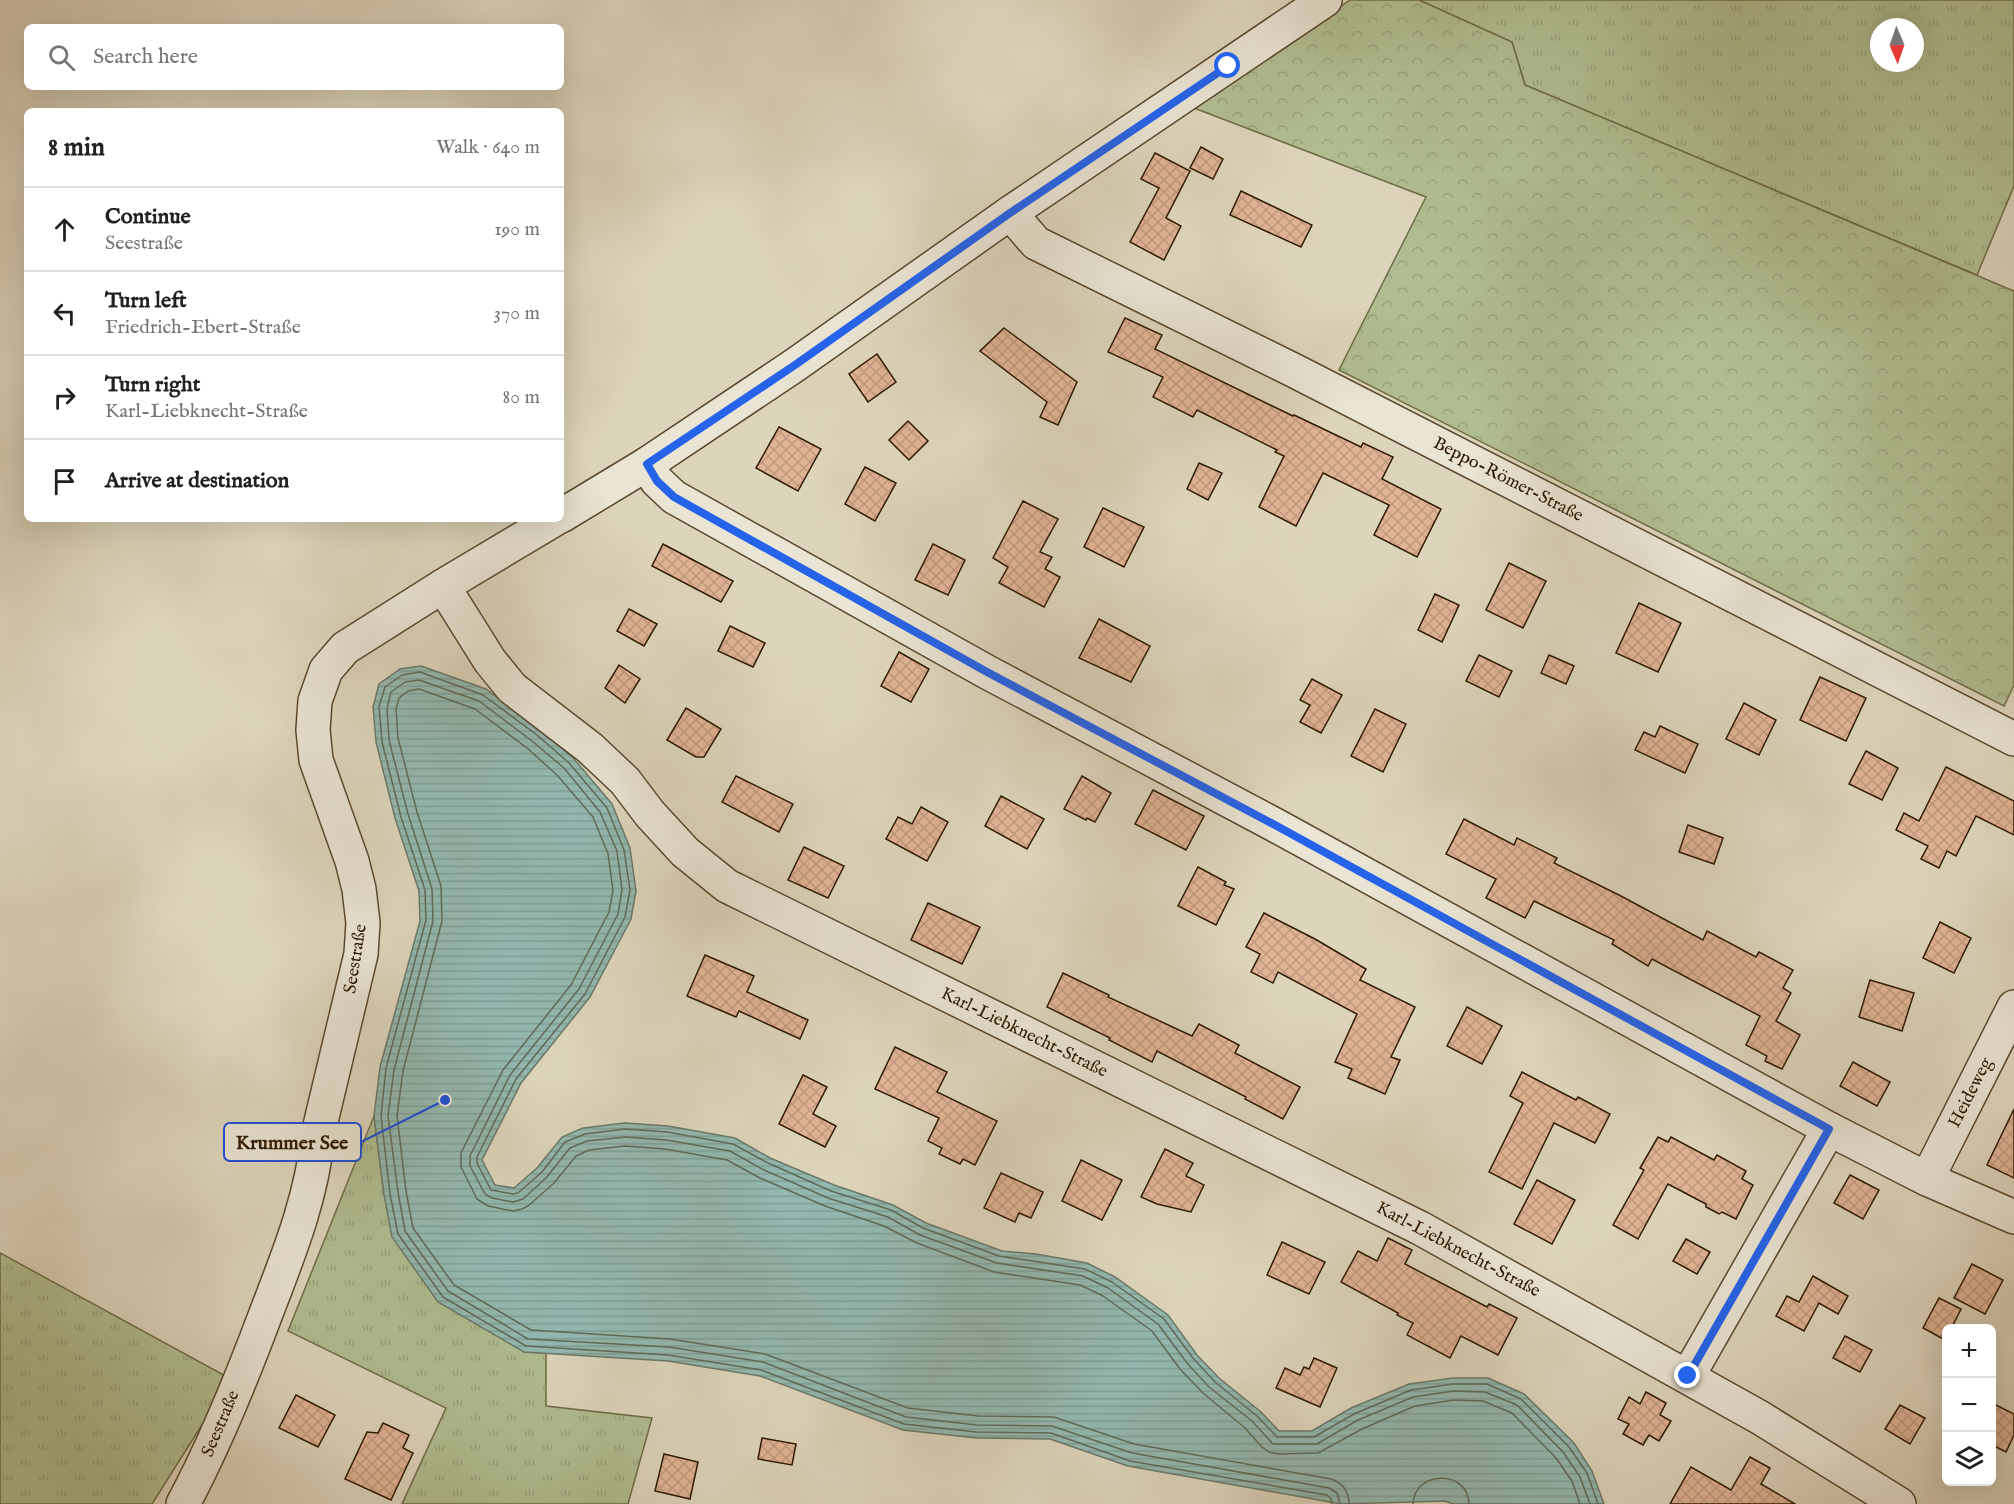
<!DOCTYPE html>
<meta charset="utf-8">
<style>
:root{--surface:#fff;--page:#f2f2f2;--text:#202124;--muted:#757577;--line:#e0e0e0}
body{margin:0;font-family:"IM FELL English",serif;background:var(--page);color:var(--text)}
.controls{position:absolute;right:18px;bottom:18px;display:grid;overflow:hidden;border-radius:9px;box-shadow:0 6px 24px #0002}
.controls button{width:54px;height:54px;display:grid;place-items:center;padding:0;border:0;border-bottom:2px solid var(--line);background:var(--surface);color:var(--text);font:30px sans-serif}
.compass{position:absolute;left:1870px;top:18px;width:54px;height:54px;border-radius:50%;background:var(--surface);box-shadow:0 6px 24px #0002;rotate:178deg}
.stop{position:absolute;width:18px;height:18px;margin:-14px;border:4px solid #2563eb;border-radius:50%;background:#fff}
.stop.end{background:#2563eb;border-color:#fff;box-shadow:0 2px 6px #0008}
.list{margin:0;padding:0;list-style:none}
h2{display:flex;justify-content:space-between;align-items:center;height:78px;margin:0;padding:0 24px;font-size:26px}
h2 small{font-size:20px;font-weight:400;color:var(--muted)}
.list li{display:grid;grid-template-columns:39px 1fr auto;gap:18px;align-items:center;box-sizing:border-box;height:84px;padding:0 24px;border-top:2px solid var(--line)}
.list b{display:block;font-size:22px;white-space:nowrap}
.list p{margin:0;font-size:20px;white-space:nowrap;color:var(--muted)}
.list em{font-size:20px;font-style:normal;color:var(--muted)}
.icon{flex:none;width:33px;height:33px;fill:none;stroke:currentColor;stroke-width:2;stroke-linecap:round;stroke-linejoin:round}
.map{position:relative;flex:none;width:2014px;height:1504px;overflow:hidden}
.search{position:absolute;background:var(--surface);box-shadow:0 6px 24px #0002;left:24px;top:24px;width:540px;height:66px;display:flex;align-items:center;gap:15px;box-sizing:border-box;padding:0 21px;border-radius:9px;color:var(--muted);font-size:22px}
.panel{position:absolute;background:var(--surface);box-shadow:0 6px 24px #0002;left:24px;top:108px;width:540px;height:414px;border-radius:9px}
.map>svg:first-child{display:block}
.grass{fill:url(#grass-tufts);stroke:#6f6c48;stroke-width:1.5;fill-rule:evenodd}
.forest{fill:url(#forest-crowns);stroke:#6f6c48;stroke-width:1.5}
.water{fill:url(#water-rules);stroke:#6b796a;stroke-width:1.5}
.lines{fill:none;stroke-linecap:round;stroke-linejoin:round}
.shore{stroke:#606a58;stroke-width:1.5}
.building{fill:url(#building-cross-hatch);stroke:#2e1a00;stroke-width:1.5}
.minor-casing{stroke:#5a492f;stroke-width:36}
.minor{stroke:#e9e4d3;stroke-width:33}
.route{stroke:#2563eb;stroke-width:8}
.labels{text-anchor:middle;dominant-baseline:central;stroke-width:4.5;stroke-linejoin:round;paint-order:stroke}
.street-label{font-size:18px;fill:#2e1a00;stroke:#e9e4d3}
.leader{fill:none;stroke:#1d4ed8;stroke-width:2}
.callout-dot{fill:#1d4ed8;stroke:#e9e4d3;stroke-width:2}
.callout{fill:#e9e4d3;stroke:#1d4ed8;stroke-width:2}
.callout-label{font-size:20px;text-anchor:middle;font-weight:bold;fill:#2e1a00}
</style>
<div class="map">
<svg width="2014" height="1504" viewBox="0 0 2014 1504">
<defs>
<pattern id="grass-tufts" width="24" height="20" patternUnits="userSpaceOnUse" patternTransform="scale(1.5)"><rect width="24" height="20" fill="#b0bd91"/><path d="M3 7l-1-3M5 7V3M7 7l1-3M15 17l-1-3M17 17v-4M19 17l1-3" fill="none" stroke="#98a27b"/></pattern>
<pattern id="forest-crowns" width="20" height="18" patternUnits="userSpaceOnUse" patternTransform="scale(1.5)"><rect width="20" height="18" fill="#b0bd91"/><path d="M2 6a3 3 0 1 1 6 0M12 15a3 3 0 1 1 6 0" fill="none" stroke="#98a27b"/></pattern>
<pattern id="water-rules" width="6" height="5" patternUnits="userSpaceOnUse" patternTransform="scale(1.5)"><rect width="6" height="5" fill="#93b9b1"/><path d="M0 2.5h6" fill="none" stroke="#7f9e96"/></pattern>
<pattern id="building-cross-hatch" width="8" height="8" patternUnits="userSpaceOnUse" patternTransform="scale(1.5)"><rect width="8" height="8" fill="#e0b395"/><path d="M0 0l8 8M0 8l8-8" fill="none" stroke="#c0997f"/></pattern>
</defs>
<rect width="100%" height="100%" fill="#ddd5bb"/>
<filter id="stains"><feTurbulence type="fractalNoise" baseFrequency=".00333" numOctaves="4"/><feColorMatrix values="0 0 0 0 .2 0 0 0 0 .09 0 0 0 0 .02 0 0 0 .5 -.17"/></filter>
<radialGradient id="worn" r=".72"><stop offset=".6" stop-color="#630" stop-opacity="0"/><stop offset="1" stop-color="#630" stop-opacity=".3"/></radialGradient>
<!-- grass -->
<g class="grass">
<path d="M1419 0H2014V186L1977 275 1525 85 1512 42ZM1879 27H1915V63H1879Z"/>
<polygon points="374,1116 384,1195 524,1352 546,1353 546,1406 652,1418 628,1504 402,1504 446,1408 288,1331"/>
<polygon points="0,1253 231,1379 152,1504 0,1504"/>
</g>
<!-- forest -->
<polygon class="forest" points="1350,0 1419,0 1512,42 1525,85 2014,291 2014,685 2004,706 1339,370 1426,197 1194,108"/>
<!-- water -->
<polygon class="water" points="421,666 486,689 541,730 574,759 612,804 630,848 636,891 631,919 590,997 521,1083 482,1160 495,1185 514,1188 537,1168 562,1137 583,1128 625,1123 668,1126 735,1138 770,1158 834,1185 893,1205 926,1223 1002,1251 1036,1254 1087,1263 1115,1277 1168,1315 1197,1355 1219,1378 1261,1412 1279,1431 1312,1431 1351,1408 1409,1384 1453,1378 1488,1378 1524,1394 1574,1443 1592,1471 1604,1504 1453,1504 1445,1501 1341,1504 1128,1466 1050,1439 976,1438 903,1430 760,1376 668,1361 524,1352 438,1302 392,1237 384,1195 374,1116 380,1067 420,921 419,891 395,818 376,742 373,707 379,684 400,669"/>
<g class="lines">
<!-- shore -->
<g class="shore">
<polyline points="1332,1504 1331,1499 1327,1495 1130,1461 1051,1433 976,1432 904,1424 761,1370 668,1355 526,1346 443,1297 398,1234 390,1194 381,1116 386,1068 426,920 425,890 401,817 382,742 379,707 385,687 402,675 420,672 483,695 537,735 569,763 607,808 624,850 630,890 625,917 585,994 516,1079 477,1157 477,1163 491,1190 513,1194 518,1193 542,1172 565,1142 585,1134 625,1129 667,1132 733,1144 768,1163 831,1191 891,1210 923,1228 999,1256 1085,1269 1112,1282 1164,1319 1193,1358 1215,1382 1257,1416 1277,1437 1314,1437 1354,1414 1411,1390 1453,1384 1487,1384 1521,1399 1569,1447 1587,1473 1598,1504"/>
<polyline points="1340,1504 1337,1493 1329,1488 1132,1453 1052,1426 977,1425 906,1417 763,1362 669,1347 528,1339 448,1291 405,1231 398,1192 388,1116 394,1070 433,921 432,889 408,814 389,740 387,709 391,692 405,682 419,680 479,701 532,741 564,768 600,812 617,851 622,890 618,914 579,989 510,1075 470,1156 470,1166 485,1194 492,1198 513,1202 523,1199 546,1178 570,1148 587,1141 626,1137 666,1140 730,1151 764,1170 828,1198 888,1217 920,1235 997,1263 1083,1276 1108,1288 1158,1324 1187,1363 1209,1387 1252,1421 1273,1444 1317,1444 1358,1420 1413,1397 1454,1391 1485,1392 1517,1405 1563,1452 1580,1477 1590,1504"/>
<path d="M1349 1504C1349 1491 1342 1483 1331 1479L1134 1444 1054 1417 978 1416 908 1408 765 1354 670 1339 531 1330 454 1285 413 1228 406 1191 397 1116 403 1071 442 921 441 886 417 812 398 738 396 709 399 698 408 691 419 689 475 709 527 748 557 775 593 817 608 854 613 890 609 912 571 985 503 1070 461 1153V1167L477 1199 488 1206 513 1211 522 1209 528 1206 554 1183 576 1156 589 1150 625 1146 665 1149 727 1160 760 1178 825 1206 884 1226 917 1243 994 1272 1080 1285 1103 1296 1152 1331 1180 1369 1203 1393 1245 1428 1262 1447 1269 1452 1278 1454 1318 1453 1362 1429 1415 1406 1454 1400 1483 1401 1512 1413 1556 1458 1572 1481 1580 1504"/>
<path d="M1413 1504C1414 1470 1468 1469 1469 1504"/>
</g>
</g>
<!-- building -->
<g class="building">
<polygon points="1201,147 1223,159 1213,179 1190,168"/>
<polygon points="1155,153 1190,171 1166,218 1181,226 1164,260 1130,242 1159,188 1141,179"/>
<polygon points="1241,191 1312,225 1301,247 1230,215"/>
<polygon points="1125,318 1162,335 1155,349 1293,416 1294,415 1361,447 1363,443 1393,457 1382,479 1441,509 1417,557 1374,535 1389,505 1323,473 1296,526 1259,507 1284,456 1275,452 1277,450 1197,410 1193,417 1153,397 1163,377 1108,352"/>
<polygon points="1004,328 1077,382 1058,425 1040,417 1047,402 980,351"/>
<polygon points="877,354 896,382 868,402 849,374"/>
<polygon points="908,421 928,441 909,460 889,440"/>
<polygon points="779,427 821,449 798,491 756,468"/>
<polygon points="1199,463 1222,473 1208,500 1187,489"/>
<polygon points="865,467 896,483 875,521 845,504"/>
<polygon points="1023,501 1058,519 1040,552 1052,557 1045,569 1060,577 1044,607 999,583 1008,567 993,558"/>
<polygon points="1103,508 1144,527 1124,567 1084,547"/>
<polygon points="663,544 733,581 721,602 652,566"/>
<polygon points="933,544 965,560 948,595 915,580"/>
<polygon points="1509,563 1546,581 1523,628 1486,610"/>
<polygon points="1435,594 1459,605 1442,642 1418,630"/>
<polygon points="1639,603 1681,623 1658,672 1616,653"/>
<polygon points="629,609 657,624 644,646 617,631"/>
<polygon points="1099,619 1150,646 1131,682 1079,658"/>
<polygon points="730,626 765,643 753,667 718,651"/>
<polygon points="899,652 929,669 911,702 881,686"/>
<polygon points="1479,655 1512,671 1499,697 1466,681"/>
<polygon points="1549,655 1574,666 1566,684 1541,673"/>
<polygon points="619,665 640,679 625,703 605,688"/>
<polygon points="1820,677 1866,698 1846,741 1800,720"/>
<polygon points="1312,679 1342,695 1321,733 1300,722 1310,705 1300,700"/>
<polygon points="1744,703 1776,720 1759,755 1726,739"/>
<polygon points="686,708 721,729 704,757 696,757 667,740"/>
<polygon points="1375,709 1406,724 1383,772 1351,756"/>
<polygon points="1660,726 1698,744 1685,773 1635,750 1644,732 1655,737"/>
<polygon points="1866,751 1898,768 1882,800 1849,784"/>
<polygon points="1946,767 2014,801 2014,835 1976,816 1956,856 1947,851 1939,868 1921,859 1928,846 1896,830 1904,813 1919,821"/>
<polygon points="736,776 793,804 779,832 722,802"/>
<polygon points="1082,776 1111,793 1095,822 1087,818 1086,820 1064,809"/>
<polygon points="1153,790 1204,816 1186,850 1135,824"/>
<polygon points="1001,796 1044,819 1027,849 985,826"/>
<polygon points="921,807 948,822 927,861 886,839 898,817 912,824"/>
<polygon points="1464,819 1514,845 1517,838 1557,858 1554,863 1619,895 1703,940 1707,931 1756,957 1759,952 1793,970 1783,988 1791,993 1776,1021 1800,1035 1782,1069 1765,1061 1767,1056 1746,1045 1760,1016 1652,959 1648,966 1612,944 1614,940 1534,901 1525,918 1486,898 1496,879 1446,854"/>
<polygon points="1688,825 1723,838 1714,864 1679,852"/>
<polygon points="804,847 844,866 828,898 788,880"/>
<polygon points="1198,867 1226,882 1224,885 1234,889 1216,925 1178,906"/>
<polygon points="928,903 980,927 962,964 911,940"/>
<polygon points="1264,913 1315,939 1366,969 1360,980 1415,1007 1391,1057 1400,1060 1385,1094 1348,1078 1352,1069 1335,1062 1357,1014 1278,972 1273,983 1251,972 1260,954 1246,947"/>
<polygon points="1940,922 1971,938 1954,973 1923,958"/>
<polygon points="705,955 754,976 747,992 808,1020 800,1039 739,1011 736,1017 687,996"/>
<polygon points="1063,973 1109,995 1108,997 1192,1036 1199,1024 1239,1045 1235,1053 1300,1087 1283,1119 1245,1099 1246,1097 1157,1051 1152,1062 1109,1040 1110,1038 1047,1007"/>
<polygon points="1870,980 1914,993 1902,1031 1859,1017"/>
<polygon points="1467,1007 1502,1026 1482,1064 1447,1046"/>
<polygon points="895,1047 947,1072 937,1092 997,1121 975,1165 963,1159 960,1164 939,1154 942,1148 928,1141 939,1118 875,1089"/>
<polygon points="1853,1062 1890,1082 1877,1106 1840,1086"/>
<polygon points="1522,1072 1576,1100 1578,1097 1610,1114 1595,1143 1554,1123 1522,1189 1489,1172 1523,1103 1510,1096"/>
<polygon points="803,1075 827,1087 813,1114 836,1126 825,1147 779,1124"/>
<polygon points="2014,1109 2014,1178 1987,1165"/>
<polygon points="1658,1137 1668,1142 1671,1137 1714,1160 1717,1155 1746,1171 1742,1179 1753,1185 1736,1219 1722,1212 1719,1214 1706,1207 1706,1204 1668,1184 1638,1239 1613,1225 1644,1170 1640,1168"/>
<polygon points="1165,1149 1193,1163 1186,1176 1204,1185 1191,1212 1157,1204 1141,1197"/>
<polygon points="1081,1160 1122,1180 1102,1220 1062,1201"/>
<polygon points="1001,1173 1043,1192 1031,1218 1019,1213 1015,1222 984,1208"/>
<polygon points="1850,1175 1879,1190 1863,1219 1834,1203"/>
<polygon points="1537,1180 1575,1200 1552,1244 1514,1224"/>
<polygon points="1388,1238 1412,1250 1405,1264 1487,1307 1489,1304 1517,1318 1498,1355 1461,1336 1450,1358 1407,1335 1413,1323 1397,1315 1398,1313 1341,1282 1358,1251 1377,1261"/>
<polygon points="1686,1239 1710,1252 1697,1274 1673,1261"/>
<polygon points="1282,1242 1325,1262 1309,1294 1267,1275"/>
<polygon points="1972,1264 2003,1280 1985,1314 1954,1298"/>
<polygon points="1813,1276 1848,1296 1838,1314 1819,1303 1804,1331 1776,1316 1787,1296 1799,1302"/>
<polygon points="1939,1298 1961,1309 1951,1329 1947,1329 1945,1340 1923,1328"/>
<polygon points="1845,1336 1872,1350 1860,1372 1833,1358"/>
<polygon points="1314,1358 1337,1368 1320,1407 1276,1388 1285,1368 1300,1375 1304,1367 1309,1369"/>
<polygon points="1646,1392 1666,1403 1660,1415 1671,1421 1659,1441 1649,1435 1643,1445 1623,1434 1629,1424 1618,1419 1629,1397 1640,1404"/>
<polygon points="296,1395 335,1415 318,1447 279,1428"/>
<polygon points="1992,1403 2014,1414 2014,1435 2006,1452 1992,1445"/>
<polygon points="1900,1405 1925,1418 1910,1444 1885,1429"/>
<polygon points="383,1423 409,1435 403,1448 413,1453 391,1500 345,1479 367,1432 378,1433"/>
<polygon points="762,1438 796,1444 792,1465 758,1459"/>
<polygon points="664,1454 698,1462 690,1499 655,1491"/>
<polygon points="1750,1457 1770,1468 1761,1484 1795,1504 1670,1504 1691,1467 1731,1490"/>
</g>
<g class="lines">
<defs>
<g id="minor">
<polyline points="1010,213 1036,243 1295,371 2014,739"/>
<polyline points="647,464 657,481 674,497 987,672 1275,825 1829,1129 1927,1179 2014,1217"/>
<polyline points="561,516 647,464 795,365 1010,213 1325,0"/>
<polyline points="443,586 490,661 512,688 590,748 625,781 650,814 685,852 727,886 1420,1228 1759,1417 1899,1504"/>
<polyline points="1927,1179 2014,1007"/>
<polyline points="1688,1376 1829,1129"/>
<path d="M183 1504C215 1444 241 1380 265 1316 288 1256 312 1198 318 1134L361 954 363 923 359 889 352 861 316 760 313 730 315 701 326 670 345 648 443 586 555 519"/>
</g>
</defs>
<!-- minor casing -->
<use href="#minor" class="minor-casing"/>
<!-- minor -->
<use href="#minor" class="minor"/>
</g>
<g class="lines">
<!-- route -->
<polyline class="route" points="1228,66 1010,213 795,365 647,464 657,481 674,497 987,672 1275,825 1829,1129 1688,1376"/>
</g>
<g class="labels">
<!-- street labels -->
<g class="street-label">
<text transform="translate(1508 480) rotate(27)">Beppo-Römer-Straße</text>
<text transform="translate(356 959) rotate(-81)">Seestraße</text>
<text transform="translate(1024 1033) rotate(26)">Karl-Liebknecht-Straße</text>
<text transform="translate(1971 1093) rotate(-63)">Heideweg</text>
<text transform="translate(1458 1250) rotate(28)">Karl-Liebknecht-Straße</text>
<text transform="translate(221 1424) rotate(-67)">Seestraße</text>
</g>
</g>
<!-- callouts -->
<path class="leader" d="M445 1100L361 1142"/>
<circle class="callout-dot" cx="445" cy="1100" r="6"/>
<rect class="callout" x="224" y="1123" width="137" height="38" rx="6"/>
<g class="callout-label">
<text x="292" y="1149">Krummer See</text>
</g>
<rect width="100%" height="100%" filter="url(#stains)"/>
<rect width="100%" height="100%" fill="url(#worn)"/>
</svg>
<div class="controls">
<button>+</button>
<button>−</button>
<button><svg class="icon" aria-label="layers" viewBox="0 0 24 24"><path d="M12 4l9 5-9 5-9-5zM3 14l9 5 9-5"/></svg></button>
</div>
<svg class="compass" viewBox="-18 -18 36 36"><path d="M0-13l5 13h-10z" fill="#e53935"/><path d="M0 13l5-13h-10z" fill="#757577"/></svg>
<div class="stop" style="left:1228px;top:66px"></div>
<div class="stop end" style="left:1688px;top:1376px"></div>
<div class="search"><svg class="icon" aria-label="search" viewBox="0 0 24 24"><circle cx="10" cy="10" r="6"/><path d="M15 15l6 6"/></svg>Search here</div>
<section class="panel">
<h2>8 min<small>Walk · 640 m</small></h2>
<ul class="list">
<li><svg class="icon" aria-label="ahead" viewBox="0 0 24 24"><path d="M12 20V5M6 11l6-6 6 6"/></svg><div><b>Continue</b><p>Seestraße</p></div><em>190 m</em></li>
<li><svg class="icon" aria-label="left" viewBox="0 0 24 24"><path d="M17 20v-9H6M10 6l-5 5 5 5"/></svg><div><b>Turn left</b><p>Friedrich-Ebert-Straße</p></div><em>370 m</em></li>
<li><svg class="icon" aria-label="right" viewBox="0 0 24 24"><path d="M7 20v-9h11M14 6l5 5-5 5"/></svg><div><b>Turn right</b><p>Karl-Liebknecht-Straße</p></div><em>80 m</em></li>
<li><svg class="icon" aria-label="arrive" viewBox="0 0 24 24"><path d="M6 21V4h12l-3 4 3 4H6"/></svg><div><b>Arrive at destination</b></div></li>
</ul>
</section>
</div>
